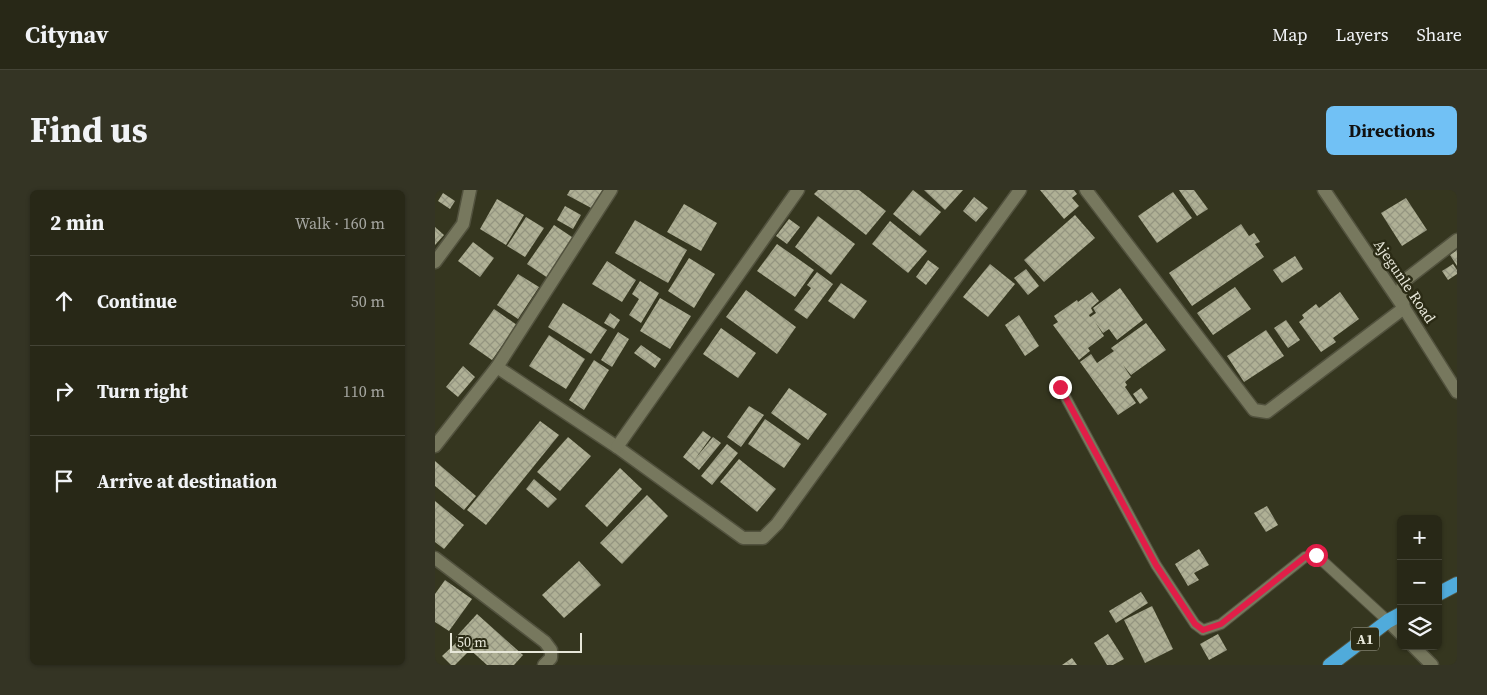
<!DOCTYPE html>
<meta charset="utf-8">
<style>
:root{--surface:#282817;--page:#343424;--text:#f1f3f6;--muted:#a5a6a1;--line:#444436;--accent:#71c1f5}
body{margin:0;font-family:"Source Serif 4",serif;background:var(--page);color:var(--text)}
.controls{position:absolute;right:15px;bottom:15px;display:grid;overflow:hidden;border-radius:8px;box-shadow:0 1px 4px #0004}
.controls button{width:45px;height:45px;display:grid;place-items:center;padding:0;border:0;border-bottom:1px solid var(--line);background:var(--surface);color:var(--text);font:25px sans-serif}
.scale{position:absolute;left:15px;bottom:12px;width:132px;box-sizing:border-box;padding-left:5px;border:2px solid #e7e7d9;border-top:0;font-size:14px;line-height:18px;white-space:nowrap;color:#e7e7d9;-webkit-text-stroke:4px #2b2b15;paint-order:stroke}
.stop{position:absolute;width:15px;height:15px;margin:-11px;border:4px solid #e11d48;border-radius:50%;background:#fff}
.stop.end{background:#e11d48;border-color:#fff;box-shadow:0 1px 5px #0008}
.list{margin:0;padding:0;list-style:none}
h2{display:flex;justify-content:space-between;align-items:center;height:65px;margin:0;padding:0 20px;font-size:21px}
h2 small{font-size:16px;font-weight:400;color:var(--muted)}
.list li{display:grid;grid-template-columns:32px 1fr auto;gap:15px;align-items:center;box-sizing:border-box;height:90px;padding:0 20px;border-top:1px solid var(--line)}
.list b{display:block;font-size:19px;white-space:nowrap}
.list em{font-size:16px;font-style:normal;color:var(--muted)}
.icon{flex:none;width:28px;height:28px;fill:none;stroke:currentColor;stroke-width:2;stroke-linecap:round;stroke-linejoin:round}
.map{position:relative;flex:none;width:1022px;height:475px;overflow:hidden;border-radius:8px}
header{display:flex;align-items:center;gap:30px;box-sizing:border-box;height:70px;padding:0 25px;background:var(--surface);border-bottom:1px solid var(--line)}
header strong{font-size:24px}
nav{display:flex;gap:28px;margin-inline-start:auto;font-size:18px}
.intro{display:flex;align-items:center;justify-content:space-between;box-sizing:border-box;height:120px;padding:0 30px}
h1{margin:0;font-size:35px}
.button{padding:12px 22px;border-radius:8px;background:var(--accent);color:#111;font-size:18px;font-weight:700}
main{display:flex;gap:30px;padding:0 30px}
aside{flex:1;background:var(--surface);border-radius:8px;box-shadow:0 1px 4px #0004}
.map>svg:first-child{display:block}
.building{fill:url(#building-cross-hatch)}
.lines{fill:none;stroke-linecap:round;stroke-linejoin:round}
.service-casing{stroke:#52523e;stroke-width:12}
.minor-casing{stroke:#52523e;stroke-width:15}
.trunk-casing{stroke:#52523e;stroke-width:16}
.service{stroke:#77785e;stroke-width:10}
.minor{stroke:#77785e;stroke-width:12}
.trunk{stroke:#50abdb;stroke-width:14}
.route{stroke:#e11d48;stroke-width:6}
.labels{text-anchor:middle;dominant-baseline:central;stroke-width:5;stroke-linejoin:round;paint-order:stroke}
.shield{fill:#2b2b15;stroke:#afaf9e;stroke-width:1}
.shield-label{font-size:14px;font-weight:bold;fill:#e7e7d9}
.street-label{font-size:15px;fill:#e7e7d9;stroke:#2b2b15}
</style>
<header>
<strong>Citynav</strong>
<nav><a>Map</a><a>Layers</a><a>Share</a></nav>
</header>
<div class="intro"><h1>Find us</h1><a class="button">Directions</a></div>
<main>
<aside>
<h2>2 min<small>Walk · 160 m</small></h2>
<ul class="list">
<li><svg class="icon" aria-label="ahead" viewBox="0 0 24 24"><path d="M12 20V5M6 11l6-6 6 6"/></svg><div><b>Continue</b></div><em>50 m</em></li>
<li><svg class="icon" aria-label="right" viewBox="0 0 24 24"><path d="M7 20v-9h11M14 6l5 5-5 5"/></svg><div><b>Turn right</b></div><em>110 m</em></li>
<li><svg class="icon" aria-label="arrive" viewBox="0 0 24 24"><path d="M6 21V4h12l-3 4 3 4H6"/></svg><div><b>Arrive at destination</b></div></li>
</ul>
</aside>
<div class="map">
<svg width="1022" height="475" viewBox="0 0 1022 475">
<defs>
<pattern id="building-cross-hatch" width="8" height="8" patternUnits="userSpaceOnUse" patternTransform="scale(1.25)"><rect width="8" height="8" fill="#afb095"/><path d="M0 0l8 8M0 8l8-8" fill="none" stroke="#949580"/></pattern>
</defs>
<rect width="100%" height="100%" fill="#35361f"/>
<!-- building -->
<g class="building">
<polygon points="135,0 171,0 160,20 132,5"/>
<polygon points="383,0 424,0 451,21 431,45 379,4"/>
<polygon points="478,0 506,22 485,46 458,24"/>
<polygon points="489,0 528,0 510,20"/>
<polygon points="605,0 639,0 642,4 637,8 644,16 629,29"/>
<polygon points="744,0 759,0 773,19 762,26"/>
<polygon points="738,2 757,28 722,53 703,26"/>
<polygon points="8,3 20,11 15,19 3,11"/>
<polygon points="539,7 553,18 541,32 528,21"/>
<polygon points="971,8 992,40 967,56 946,23"/>
<polygon points="62,9 89,25 71,55 45,39"/>
<polygon points="249,14 282,33 266,61 232,42"/>
<polygon points="130,16 146,25 138,39 122,30"/>
<polygon points="640,25 660,48 609,92 589,70"/>
<polygon points="383,26 420,54 396,85 360,57"/>
<polygon points="91,27 109,38 90,67 72,56"/>
<polygon points="354,29 365,37 352,54 341,46"/>
<polygon points="200,30 252,60 233,93 180,63"/>
<polygon points="455,31 492,61 473,83 437,54"/>
<polygon points="806,34 814,46 819,43 825,52 820,54 829,67 757,116 734,83"/>
<polygon points="119,35 140,49 113,88 92,74"/>
<polygon points="0,37 9,45 0,55"/>
<polygon points="38,52 59,68 45,87 23,71"/>
<polygon points="342,54 379,80 360,107 322,81"/>
<polygon points="1022,60 1022,76 1015,65"/>
<polygon points="860,66 868,79 847,93 838,80"/>
<polygon points="254,68 280,84 259,118 233,101"/>
<polygon points="493,70 504,78 491,95 481,87"/>
<polygon points="172,71 201,90 187,112 157,94"/>
<polygon points="555,74 580,94 553,127 528,107"/>
<polygon points="1018,74 1022,80 1022,84 1013,90 1007,81"/>
<polygon points="591,79 604,96 593,105 579,88"/>
<polygon points="382,82 398,94 372,129 359,120 376,98 372,95"/>
<polygon points="83,84 104,97 83,129 62,115"/>
<polygon points="205,91 224,103 206,133 194,125 204,109 197,104"/>
<polygon points="406,93 432,111 419,129 393,111"/>
<polygon points="800,97 816,119 778,145 762,123"/>
<polygon points="685,98 708,130 682,150 674,139 668,143 660,132 669,146 653,158 655,161 644,170 618,135 623,132 619,126 642,110 643,112 657,102 664,111 656,118 658,122 654,125 655,127 661,123 658,118"/>
<polygon points="311,100 361,137 342,164 291,127"/>
<polygon points="905,102 924,129 898,148 901,152 886,162 864,132 869,128 867,125 881,114 884,118"/>
<polygon points="225,108 256,126 235,159 205,141"/>
<polygon points="128,113 172,140 156,164 113,137"/>
<polygon points="59,119 82,135 57,170 34,154"/>
<polygon points="175,123 185,130 179,139 169,133"/>
<polygon points="584,125 604,156 590,166 570,135"/>
<polygon points="851,130 865,150 853,158 839,138"/>
<polygon points="711,133 731,160 696,185 688,175 696,187 690,192 692,195 690,197 701,213 683,225 645,172 656,164 662,173 679,161 676,158"/>
<polygon points="286,138 321,163 303,188 268,164"/>
<polygon points="831,140 849,166 809,192 792,166"/>
<polygon points="183,142 194,149 177,177 166,170"/>
<polygon points="114,145 150,169 131,199 94,176"/>
<polygon points="206,155 226,169 220,178 199,163"/>
<polygon points="159,170 174,180 149,220 134,210"/>
<polygon points="28,176 40,187 23,207 11,197"/>
<polygon points="354,198 392,224 373,250 336,223"/>
<polygon points="706,198 713,208 705,214 698,204"/>
<polygon points="314,216 329,225 306,257 292,247"/>
<polygon points="330,229 366,254 349,278 313,254"/>
<polygon points="105,231 124,245 51,335 32,320"/>
<polygon points="268,241 276,247 260,269 278,247 286,253 264,280 248,267"/>
<polygon points="133,247 156,266 125,301 102,282"/>
<polygon points="292,254 303,263 277,295 266,286"/>
<polygon points="304,269 341,299 322,322 285,292"/>
<polygon points="0,271 41,306 29,320 0,296"/>
<polygon points="185,278 207,299 172,337 150,316"/>
<polygon points="99,289 122,309 113,318 91,299"/>
<polygon points="212,305 233,326 187,374 165,353"/>
<polygon points="0,311 29,335 9,359 0,352"/>
<polygon points="832,316 843,335 831,342 819,323"/>
<polygon points="764,359 774,375 759,383 764,390 753,396 740,374"/>
<polygon points="144,371 166,395 129,428 107,405"/>
<polygon points="10,390 37,409 14,441 0,432 0,404"/>
<polygon points="706,402 713,413 681,433 674,421"/>
<polygon points="717,416 738,459 710,473 689,430"/>
<polygon points="42,424 88,465 79,475 52,475 21,447"/>
<polygon points="673,444 689,469 678,475 672,475 659,453"/>
<polygon points="783,444 792,460 774,470 765,454"/>
<polygon points="21,453 32,463 20,475 16,475 7,466"/>
<polygon points="637,468 642,475 627,475"/>
</g>
<g class="lines">
<defs>
<polyline id="service" points="625,197 721,375 760,434 768,440 786,434 870,367 881,365 953,431"/>
<g id="minor">
<polyline points="651,0 819,220 832,222 969,118 966,101 969,91 1022,50"/>
<polyline points="889,0 969,118 1022,202"/>
<polyline points="0,72 28,34 35,0"/>
<polyline points="62,177 182,257 308,348 328,348 342,334 585,0"/>
<polyline points="0,256 62,177 176,0"/>
<polyline points="182,257 363,0"/>
<polyline points="0,368 110,452 116,460 116,468 109,475"/>
<polyline points="953,431 966,444"/>
<polyline points="978,456 997,475"/>
</g>
<g id="trunk">
<polyline points="1003,404 1022,394"/>
<polyline points="895,475 953,431 966,424"/>
</g>
</defs>
<!-- service casing -->
<use href="#service" class="service-casing"/>
<!-- minor casing -->
<use href="#minor" class="minor-casing"/>
<!-- trunk casing -->
<use href="#trunk" class="trunk-casing"/>
<!-- service -->
<use href="#service" class="service"/>
<!-- minor -->
<use href="#minor" class="minor"/>
<!-- trunk -->
<use href="#trunk" class="trunk"/>
</g>
<g class="lines">
<!-- route -->
<polyline class="route" points="625,197 721,375 760,434 768,440 786,434 870,367 881,365"/>
</g>
<g class="labels">
<!-- shield labels -->
<rect class="shield" x="916" y="437.5" width="28" height="23" rx="4"/>
<g class="shield-label">
<text x="930" y="449">A1</text>
</g>
<!-- street labels -->
<g class="street-label">
<text transform="translate(970 91) rotate(56)">Ajegunle Road</text>
</g>
</g>
</svg>
<div class="controls">
<button>+</button>
<button>−</button>
<button><svg class="icon" aria-label="layers" viewBox="0 0 24 24"><path d="M12 4l9 5-9 5-9-5zM3 14l9 5 9-5"/></svg></button>
</div>
<div class="scale">50 m</div>
<div class="stop" style="left:881px;top:365px"></div>
<div class="stop end" style="left:625px;top:197px"></div>
</div>
</main>
